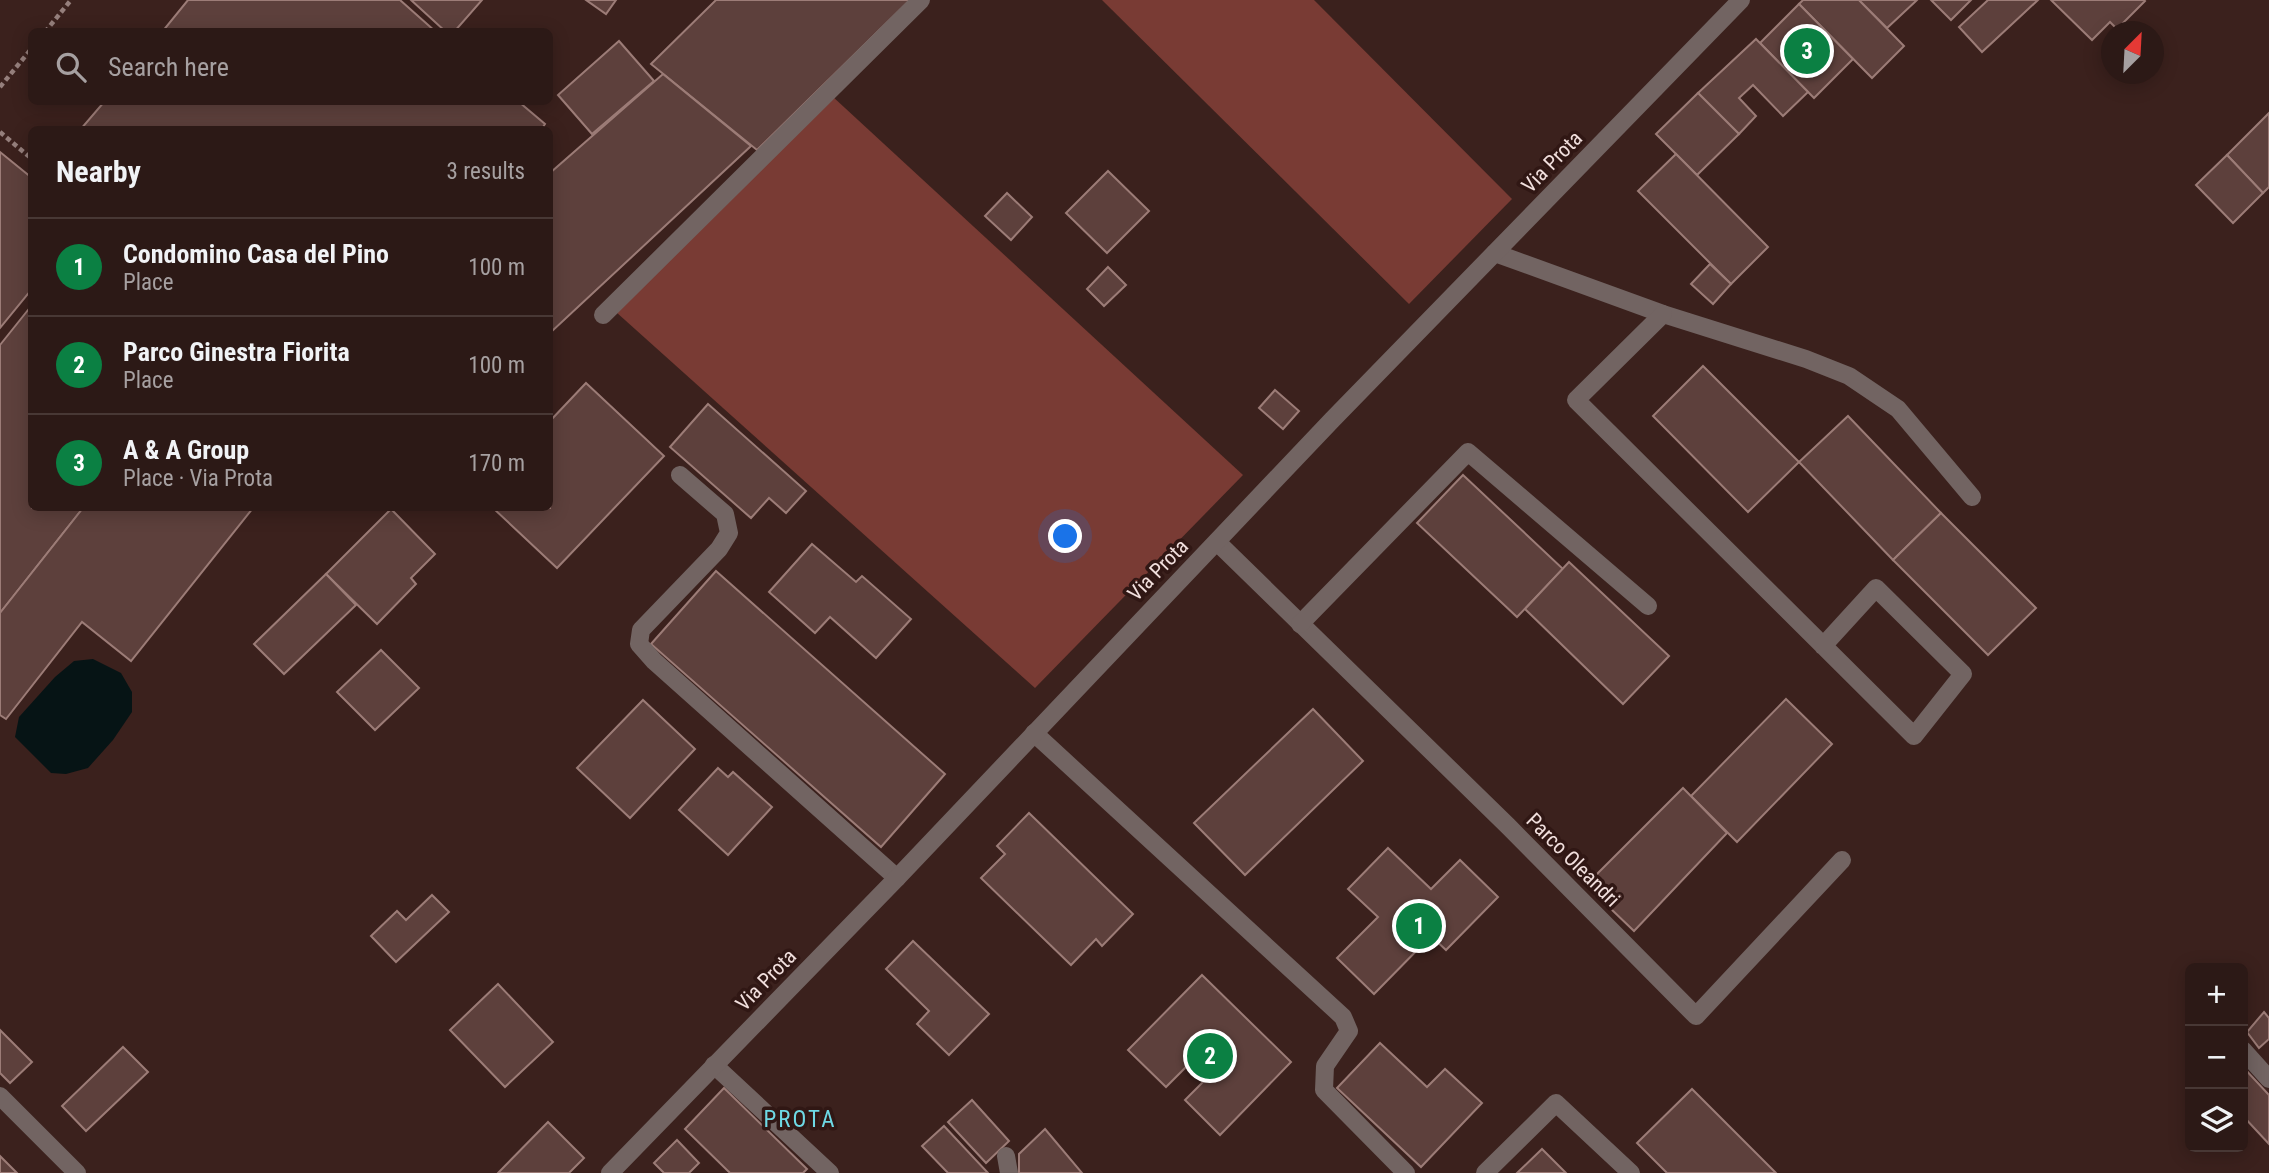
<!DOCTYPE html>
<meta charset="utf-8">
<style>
:root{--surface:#2c1916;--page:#34221f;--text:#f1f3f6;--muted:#a6a0a1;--line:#483835;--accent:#0b8043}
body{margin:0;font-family:"Roboto Condensed",sans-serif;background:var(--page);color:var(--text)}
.controls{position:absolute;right:21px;bottom:21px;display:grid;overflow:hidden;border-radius:10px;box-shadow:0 4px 18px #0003}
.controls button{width:63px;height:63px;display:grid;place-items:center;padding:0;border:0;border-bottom:2px solid var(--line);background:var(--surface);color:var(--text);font:35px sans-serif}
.compass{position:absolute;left:2101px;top:21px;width:63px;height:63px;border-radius:50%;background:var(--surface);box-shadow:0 4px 18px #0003;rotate:24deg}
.you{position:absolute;left:1066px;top:537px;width:24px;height:24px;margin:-18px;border:5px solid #fff;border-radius:50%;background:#1a73e8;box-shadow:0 0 0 10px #1a73e833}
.badge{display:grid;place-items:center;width:46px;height:46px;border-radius:50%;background:var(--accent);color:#fff;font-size:23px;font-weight:700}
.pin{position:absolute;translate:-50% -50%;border:4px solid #fff;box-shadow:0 2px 7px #0006}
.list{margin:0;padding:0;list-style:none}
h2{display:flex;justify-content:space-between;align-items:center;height:91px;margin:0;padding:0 28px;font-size:30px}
h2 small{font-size:23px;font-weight:400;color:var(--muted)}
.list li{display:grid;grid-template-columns:46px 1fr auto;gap:21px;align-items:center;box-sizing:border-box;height:98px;padding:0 28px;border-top:2px solid var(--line)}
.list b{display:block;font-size:26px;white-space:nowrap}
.list p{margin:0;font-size:23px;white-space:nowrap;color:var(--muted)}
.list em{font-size:23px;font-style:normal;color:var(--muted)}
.icon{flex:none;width:38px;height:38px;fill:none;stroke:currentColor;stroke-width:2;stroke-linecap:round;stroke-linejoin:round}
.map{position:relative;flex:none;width:2269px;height:1173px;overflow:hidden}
.search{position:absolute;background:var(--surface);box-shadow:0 4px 18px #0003;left:28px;top:28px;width:525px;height:77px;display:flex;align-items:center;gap:18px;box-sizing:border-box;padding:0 24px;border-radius:10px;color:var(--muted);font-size:26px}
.panel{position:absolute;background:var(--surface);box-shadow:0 4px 18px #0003;left:28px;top:126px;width:525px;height:385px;border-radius:10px}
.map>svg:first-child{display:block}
.green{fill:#793b34}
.water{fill:#061415}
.building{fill:#5d403c;stroke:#9c7c77;stroke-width:2}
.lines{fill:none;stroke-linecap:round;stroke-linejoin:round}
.path{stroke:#957f7c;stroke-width:4.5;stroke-dasharray:5 3.5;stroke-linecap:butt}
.minor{stroke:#726462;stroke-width:18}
.labels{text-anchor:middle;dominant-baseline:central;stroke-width:7;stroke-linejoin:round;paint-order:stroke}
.street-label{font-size:21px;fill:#f1dfdd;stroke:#301714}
.neighbourhood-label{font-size:23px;letter-spacing:2px;fill:#6ed9e5;stroke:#301714}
</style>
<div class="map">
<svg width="2269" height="1173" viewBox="0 0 2269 1173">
<rect width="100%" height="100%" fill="#3b211d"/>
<!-- green -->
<g class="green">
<polygon points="1102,0 1314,0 1512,199 1409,304"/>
<polygon points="832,96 1243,475 1035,688 616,312"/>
</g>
<!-- water -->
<polygon class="water" points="93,659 121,673 132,692 132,712 113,740 88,768 66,774 51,773 15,737 19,717 55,677 74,661"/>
<!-- building -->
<g class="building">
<polygon points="188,0 400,0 436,32 162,32"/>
<polygon points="411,0 482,0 454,32 446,32"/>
<polygon points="586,0 616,0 606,14"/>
<polygon points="716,0 910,0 757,150 651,64"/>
<polygon points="1803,0 1859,0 1904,46 1872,78 1799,4"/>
<polygon points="1859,0 1917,0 1887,28"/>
<polygon points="1931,0 1971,0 1951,20"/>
<polygon points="1988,0 2038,0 1982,52 1959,27"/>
<polygon points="2051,0 2144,0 2145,1 2117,29 2110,22 2092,40"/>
<polygon points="1799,4 1853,59 1814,98 1760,43"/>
<polygon points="1756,39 1808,92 1783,116 1753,85 1739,98 1756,116 1739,134 1698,93"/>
<polygon points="619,41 654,81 592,134 558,95"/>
<polygon points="663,74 751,146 550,333 550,173"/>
<polygon points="1698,93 1739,134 1697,175 1656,134"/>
<polygon points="104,102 519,102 545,124 541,130 80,130"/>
<polygon points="2269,113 2269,187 2263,193 2227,155"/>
<polygon points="0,152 32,178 32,289 0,328"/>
<polygon points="1676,154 1768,247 1731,284 1638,191"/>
<polygon points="2227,155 2263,193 2233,223 2196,185"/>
<polygon points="1108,171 1149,211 1107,253 1066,213"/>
<polygon points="1007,193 1032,217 1011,240 985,216"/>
<polygon points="1710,264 1731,284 1713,304 1691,284"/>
<polygon points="1108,267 1126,285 1104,306 1087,289"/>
<polygon points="32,305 32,508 83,508 0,613 0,345"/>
<polygon points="1703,366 1799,462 1748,512 1653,416"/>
<polygon points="586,383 664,456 557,568 493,508 550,508 550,421"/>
<polygon points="1275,390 1299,411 1283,429 1259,408"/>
<polygon points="708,404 806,491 786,513 769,498 751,518 670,447"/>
<polygon points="1848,416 1941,513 1893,560 1799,462"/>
<polygon points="1463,475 1563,569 1517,617 1417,523"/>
<polygon points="83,508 253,508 131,661 82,622 6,719 0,715 0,613"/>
<polygon points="391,509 435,554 411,578 416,584 377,624 326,574"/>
<polygon points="1941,513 2036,608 1988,655 1893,560"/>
<polygon points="812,544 856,582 862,576 911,619 876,658 830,617 815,633 769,592"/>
<polygon points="1569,562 1669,656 1623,704 1525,609"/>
<polygon points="716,571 945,774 881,847 651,644"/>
<polygon points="326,574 356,605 284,674 254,644"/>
<polygon points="381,650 419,688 375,730 337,692"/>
<polygon points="1786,699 1832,744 1737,842 1691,796"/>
<polygon points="643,700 695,749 630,818 577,768"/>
<polygon points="1313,709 1363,761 1245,875 1194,823"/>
<polygon points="718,768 728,777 733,772 772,807 728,855 679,810"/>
<polygon points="1683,788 1727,833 1634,931 1586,885"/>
<polygon points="1029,813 1133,914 1102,946 1096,939 1071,965 981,878 1005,854 997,846"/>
<polygon points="1388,848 1431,889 1460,860 1498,897 1446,950 1431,936 1374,994 1337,958 1378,917 1348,889"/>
<polygon points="432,895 449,912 396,962 371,936 397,911 406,920"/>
<polygon points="913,941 989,1014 949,1055 917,1024 929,1011 886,969"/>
<polygon points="1202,975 1291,1062 1220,1135 1185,1100 1203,1082 1187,1066 1166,1087 1128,1050"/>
<polygon points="498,984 553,1042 505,1087 450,1030"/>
<polygon points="2264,1012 2269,1018 2269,1039 2259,1048 2247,1032"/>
<polygon points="0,1030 32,1062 10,1083 0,1073"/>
<polygon points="1380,1043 1427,1087 1445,1069 1482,1103 1421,1167 1337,1088"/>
<polygon points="123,1047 148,1072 86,1131 62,1106"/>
<polygon points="2243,1067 2269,1095 2269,1144 2243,1116"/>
<polygon points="724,1088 807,1169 803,1173 730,1173 685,1129"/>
<polygon points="1692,1089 1776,1173 1667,1173 1637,1143"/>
<polygon points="972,1100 1009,1141 986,1163 948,1122"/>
<polygon points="548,1122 584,1158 569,1173 498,1173"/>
<polygon points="944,1126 988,1173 948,1173 922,1146"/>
<polygon points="1045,1129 1082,1173 1019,1173 1019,1154"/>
<polygon points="677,1140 699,1163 689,1173 664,1173 654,1163"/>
<polygon points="1542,1149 1566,1173 1517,1173"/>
<polygon points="0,1156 17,1173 0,1173"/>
</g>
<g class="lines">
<!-- path -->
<g class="path">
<polyline points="45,32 71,0"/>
<polyline points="0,87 32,48"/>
<polyline points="0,132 32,159"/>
</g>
<!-- minor -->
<g class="minor">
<polyline points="1495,253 1663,314 1806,359 1849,376 1898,409 1972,497"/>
<polyline points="1663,314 1576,400 1914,736 1963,674 1876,588 1823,646"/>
<polyline points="603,315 921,0"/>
<polyline points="680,475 725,514 729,533 719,549 641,630 639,644 654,661 897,878"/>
<polyline points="1217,542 1508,826 1696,1016 1842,860"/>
<polyline points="1300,624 1468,452 1648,606"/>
<polyline points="1034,733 1343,1017 1349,1031 1325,1066 1324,1090 1406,1173"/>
<polyline points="2243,1050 2269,1079"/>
<polyline points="714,1065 830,1173"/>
<polyline points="0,1096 77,1173"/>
<polyline points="1006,1156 1009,1173"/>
<polyline points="610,1173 897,878 1332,420 1741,0"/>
<polyline points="1485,1173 1556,1103 1631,1173"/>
</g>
</g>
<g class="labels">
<!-- street labels -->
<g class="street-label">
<text transform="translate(1552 162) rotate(-46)">Via Prota</text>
<text transform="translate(1158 570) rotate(-46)">Via Prota</text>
<text transform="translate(1573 860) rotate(45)">Parco Oleandri</text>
<text transform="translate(766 980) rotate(-46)">Via Prota</text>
</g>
<!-- neighbourhood labels -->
<g class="neighbourhood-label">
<text x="800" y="1119">PROTA</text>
</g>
</g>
</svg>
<div class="controls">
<button>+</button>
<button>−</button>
<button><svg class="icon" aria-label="layers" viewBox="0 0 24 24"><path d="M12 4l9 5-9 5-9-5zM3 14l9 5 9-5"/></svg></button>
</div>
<svg class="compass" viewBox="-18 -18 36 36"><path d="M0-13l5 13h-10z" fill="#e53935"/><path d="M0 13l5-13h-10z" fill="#a6a0a1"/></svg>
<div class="you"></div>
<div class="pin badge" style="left:1419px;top:926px">1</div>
<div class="pin badge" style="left:1210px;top:1056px">2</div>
<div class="pin badge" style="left:1807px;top:51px">3</div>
<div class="search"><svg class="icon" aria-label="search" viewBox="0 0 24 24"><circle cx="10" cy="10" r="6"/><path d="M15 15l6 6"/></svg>Search here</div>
<section class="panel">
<h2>Nearby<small>3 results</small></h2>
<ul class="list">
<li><span class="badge">1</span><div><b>Condomino Casa del Pino</b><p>Place</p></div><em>100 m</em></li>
<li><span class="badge">2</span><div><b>Parco Ginestra Fiorita</b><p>Place</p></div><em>100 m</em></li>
<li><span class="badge">3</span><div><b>A &amp; A Group</b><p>Place · Via Prota</p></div><em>170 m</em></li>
</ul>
</section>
</div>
